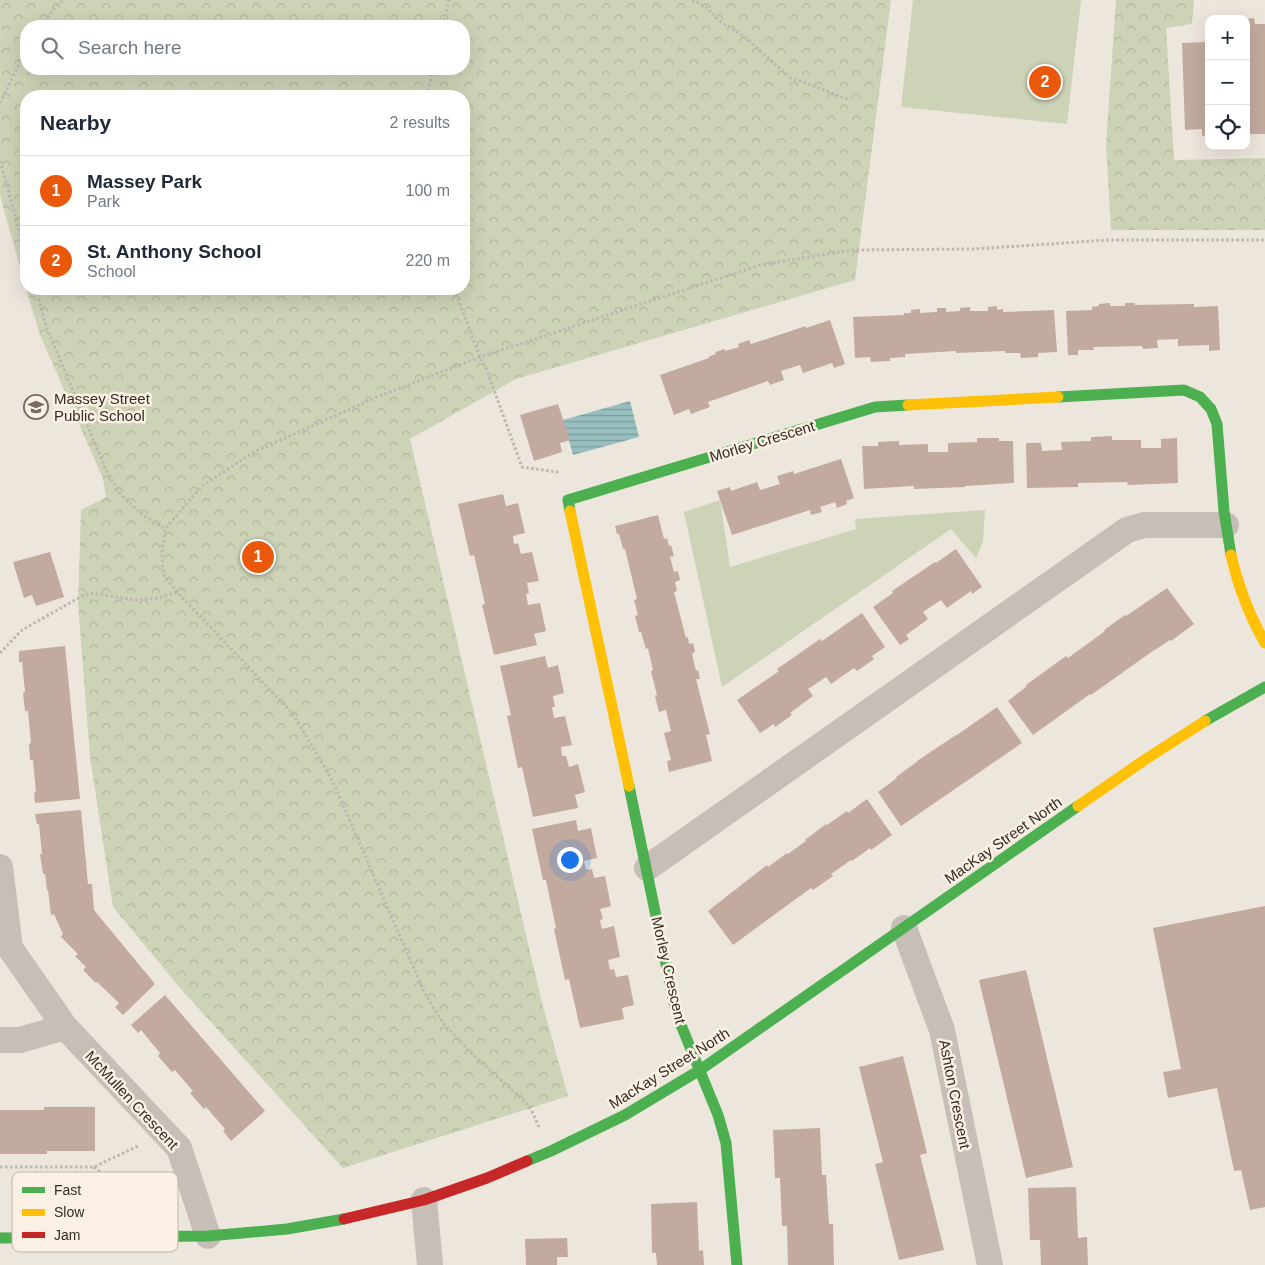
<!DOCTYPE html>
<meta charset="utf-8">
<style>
:root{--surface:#fff;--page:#f2f2f3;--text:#1f2937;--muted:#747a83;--line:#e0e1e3;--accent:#ea580c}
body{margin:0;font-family:Arial,sans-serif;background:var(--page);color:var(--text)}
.controls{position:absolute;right:15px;top:15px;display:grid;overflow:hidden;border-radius:10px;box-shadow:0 5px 20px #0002}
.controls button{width:45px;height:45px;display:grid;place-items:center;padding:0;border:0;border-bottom:1px solid var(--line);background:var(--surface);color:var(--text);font:25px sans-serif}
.you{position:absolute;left:569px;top:859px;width:18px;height:18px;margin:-12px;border:4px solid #fff;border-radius:50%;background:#1a73e8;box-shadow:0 0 0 8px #1a73e833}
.badge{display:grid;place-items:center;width:32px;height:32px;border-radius:50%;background:var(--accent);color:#fff;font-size:16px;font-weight:700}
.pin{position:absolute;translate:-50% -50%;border:2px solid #fff;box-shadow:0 1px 5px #0006}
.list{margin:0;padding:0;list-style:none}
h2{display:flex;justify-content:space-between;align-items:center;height:65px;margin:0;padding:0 20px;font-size:21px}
h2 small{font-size:16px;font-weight:400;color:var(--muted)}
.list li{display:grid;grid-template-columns:32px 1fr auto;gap:15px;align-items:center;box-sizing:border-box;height:70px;padding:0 20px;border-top:1px solid var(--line)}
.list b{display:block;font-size:19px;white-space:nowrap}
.list p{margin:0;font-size:16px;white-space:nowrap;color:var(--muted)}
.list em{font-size:16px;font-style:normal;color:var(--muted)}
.icon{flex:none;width:28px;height:28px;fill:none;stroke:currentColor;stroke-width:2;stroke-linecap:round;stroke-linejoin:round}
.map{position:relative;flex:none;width:1265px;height:1265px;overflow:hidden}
.search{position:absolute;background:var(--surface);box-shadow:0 5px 20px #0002;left:20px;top:20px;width:450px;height:55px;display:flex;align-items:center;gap:12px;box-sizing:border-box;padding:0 18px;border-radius:20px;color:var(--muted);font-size:19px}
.panel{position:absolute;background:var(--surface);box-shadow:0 5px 20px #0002;left:20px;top:90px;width:450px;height:205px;border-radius:20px}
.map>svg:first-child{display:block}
.grass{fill:#cdd3b6}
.park{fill:url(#park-crowns);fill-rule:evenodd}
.water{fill:url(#water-rules)}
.building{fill:#c2aa9e}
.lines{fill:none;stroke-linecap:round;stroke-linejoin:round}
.path{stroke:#beb7b0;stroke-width:3;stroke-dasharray:2.5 2.5;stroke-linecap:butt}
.street{stroke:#c6beb7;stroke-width:26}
.fast{stroke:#4caf50;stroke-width:11}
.slow{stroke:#ffc107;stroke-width:11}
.jam{stroke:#c62828;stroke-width:11}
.labels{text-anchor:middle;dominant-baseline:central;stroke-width:5;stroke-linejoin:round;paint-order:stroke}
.poi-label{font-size:15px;fill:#362b25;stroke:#faf1e4;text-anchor:start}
.street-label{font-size:15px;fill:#362b25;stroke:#faf1e4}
.key{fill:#faf1e4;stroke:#bfb6ab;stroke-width:1}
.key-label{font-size:14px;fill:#362b25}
</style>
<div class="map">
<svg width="1265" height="1265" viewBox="0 0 1265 1265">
<defs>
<pattern id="park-crowns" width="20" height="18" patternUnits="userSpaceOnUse" patternTransform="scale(1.25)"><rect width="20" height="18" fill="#cdd3b6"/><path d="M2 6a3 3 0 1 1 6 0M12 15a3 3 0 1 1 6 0" fill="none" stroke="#b1b59c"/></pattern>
<pattern id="water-rules" width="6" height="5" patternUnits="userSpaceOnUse" patternTransform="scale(1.25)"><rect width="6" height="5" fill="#98bebf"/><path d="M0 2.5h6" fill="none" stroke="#7d9b9b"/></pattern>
</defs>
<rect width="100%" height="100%" fill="#ede6dd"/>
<!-- grass -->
<g class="grass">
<polygon points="913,0 1081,0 1067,124 901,107"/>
<polygon points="720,500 730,567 856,529 855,519 985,510 983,542 976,558 951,529 722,687 684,512"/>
</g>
<!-- park -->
<g class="park">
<path d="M0 0H891L855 280 516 379 410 439 541 999 568 1096 343 1168 181 989 113 907 90 757 78 604 81 510 106 497 103 479 40 335 26 289H464V96H26V288L0 196ZM464 26V69H26V26Z"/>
<polygon points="1116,0 1194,0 1192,24 1166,28 1174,160 1265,158 1265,230 1111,230 1106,145"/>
</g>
<!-- water -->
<polygon class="water" points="630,401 639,437 573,455 563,420"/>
<!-- building -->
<g class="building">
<polygon points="1254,18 1255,24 1265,24 1265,134 1246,134 1246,19"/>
<polygon points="1209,42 1209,135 1202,136 1202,129 1185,130 1182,43"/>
<polygon points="1110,303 1110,306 1125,306 1125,303 1135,303 1135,305 1194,304 1194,307 1218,306 1220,350 1209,351 1209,345 1178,346 1178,339 1157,340 1158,348 1143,349 1142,346 1093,347 1094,350 1078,350 1078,355 1068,355 1066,311 1092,310 1092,307 1099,306 1099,304"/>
<polygon points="997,306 997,310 1003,309 1003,312 1054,310 1057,352 1038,353 1038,357 1021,358 1020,353 1005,353 1005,351 956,353 956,351 905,354 905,357 890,358 890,361 871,362 870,357 855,358 853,317 904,315 904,313 911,313 911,310 920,309 920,313 937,312 937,308 946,308 946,312 960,311 960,308 970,307 970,311 988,311 988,307"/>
<polygon points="830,320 845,364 834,368 832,363 803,373 800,365 781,371 784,380 770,385 768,381 708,402 710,407 691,414 689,409 674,415 660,375 709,358 708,357 716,354 715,352 725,349 725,351 739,347 738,344 749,340 751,344 806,326 806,328"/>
<polygon points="558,404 570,440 560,443 562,452 534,461 520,415"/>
<polygon points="1112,436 1112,440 1141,440 1141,448 1161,448 1161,439 1177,438 1178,483 1128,485 1127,482 1078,483 1078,487 1027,488 1026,443 1041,443 1042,451 1062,450 1061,442 1091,441 1091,437"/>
<polygon points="977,438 999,438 999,441 1013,441 1014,483 965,486 965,487 914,489 914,486 864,489 862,446 878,446 878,442 899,441 899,445 928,444 928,452 948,452 948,443 977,442"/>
<polygon points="841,459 854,498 846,501 847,504 837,508 835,502 820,507 822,512 811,515 810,510 732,535 717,491 730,487 731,491 757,482 760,490 780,484 777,476 793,471 794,474"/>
<polygon points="503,494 506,506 518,503 525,533 513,536 514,544 518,543 521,554 532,552 539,581 527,583 529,593 526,594 528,605 540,603 546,631 534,634 537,645 494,655 482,605 485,604 474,555 470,556 458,504"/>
<polygon points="658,515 664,539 667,538 669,546 671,545 674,556 670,557 674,572 678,571 680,580 675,582 677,591 674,592 686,638 688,637 689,644 693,643 695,652 692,654 696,671 698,670 700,679 696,679 710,734 706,735 712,761 669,772 667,761 671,760 664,733 671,731 666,710 659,712 655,696 657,695 651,671 653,670 648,648 646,649 641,632 639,632 635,616 638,615 634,600 637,599 625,549 623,549 619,534 617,534 615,526"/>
<polygon points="956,549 982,587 972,594 971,591 947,608 941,600 923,612 928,619 906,635 909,639 900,645 873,607 893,593 892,591 935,562 936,563"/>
<polygon points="50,552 64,597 36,606 32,595 24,598 13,562"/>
<polygon points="1167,588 1194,624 1171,641 1170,640 1150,653 1091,695 1090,694 1033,735 1008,701 1027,686 1026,685 1066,656 1068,658 1105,631 1104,630 1125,615 1126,616"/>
<polygon points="862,613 885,647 872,656 874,659 857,671 854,668 831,684 826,677 808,689 813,696 790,713 792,715 775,727 774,724 760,733 737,700 779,671 777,669 820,639 822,641"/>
<polygon points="65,646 80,799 35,803 34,792 36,793 33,760 30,760 29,744 31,743 28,711 25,711 23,693 25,692 22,662 19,662 19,651"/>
<polygon points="545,656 548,668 558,665 564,693 553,696 555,707 552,707 554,718 565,716 572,745 561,747 562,756 566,756 569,767 578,764 585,792 575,795 578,808 533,817 522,767 518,768 507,716 511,715 500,666"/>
<polygon points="997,707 1022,743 901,826 878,792 897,778 896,777 918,761 917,761 956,735 957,735"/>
<polygon points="867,799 892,835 871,850 870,848 852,861 851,860 831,874 833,876 813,890 811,888 733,945 708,911 767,865 768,867 787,853 788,854 806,841 805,840 826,824 827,825 847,811 848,813"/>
<polygon points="81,810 88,884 92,884 94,910 155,984 123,1015 115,1007 119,1003 97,982 96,983 83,970 86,967 75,956 78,954 61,937 63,934 54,914 51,915 48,890 47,890 45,874 43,874 40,854 42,854 39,824 37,824 35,814"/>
<polygon points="576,820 578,831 591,828 597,858 584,861 586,870 592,869 594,878 605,876 611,906 600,909 603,919 600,920 602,929 614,926 620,957 608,960 610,970 614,969 616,977 628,975 634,1005 622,1008 624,1019 580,1028 569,979 565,980 554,929 556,928 546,880 543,880 532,829"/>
<polygon points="1265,906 1265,1207 1250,1210 1241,1170 1234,1171 1217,1088 1168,1098 1163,1072 1181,1069 1153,928"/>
<polygon points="1026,970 1073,1167 1026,1178 979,980"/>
<polygon points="165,995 265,1111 231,1141 223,1131 225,1129 206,1107 204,1109 190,1093 193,1091 175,1070 172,1072 158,1056 160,1053 141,1030 138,1033 131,1025"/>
<polygon points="903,1056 927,1153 920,1155 944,1250 899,1260 875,1164 883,1162 859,1067"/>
<polygon points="44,1107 95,1107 95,1151 47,1151 47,1154 0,1154 0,1110 44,1110"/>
<polygon points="820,1128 822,1175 826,1175 829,1224 833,1224 834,1265 788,1265 787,1226 782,1226 780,1178 775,1178 773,1130"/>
<polygon points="1076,1187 1078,1238 1087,1237 1088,1265 1041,1265 1040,1240 1030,1240 1028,1188"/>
<polygon points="697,1202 699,1251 703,1250 704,1265 657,1265 656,1253 652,1253 651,1204"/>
<polygon points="567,1238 568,1257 557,1257 557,1265 526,1265 525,1239"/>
</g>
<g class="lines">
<!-- path -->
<g class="path">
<polyline points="692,0 706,7 721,22 745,37 792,79 806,83 850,100"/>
<polyline points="42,26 56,6 63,0"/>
<polyline points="443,26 449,0"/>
<polyline points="427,96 433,69"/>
<polyline points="0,103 26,50"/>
<polyline points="0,161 26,255"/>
<polyline points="36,289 46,326 106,470 121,495 144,516 165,529"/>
<polyline points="454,289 480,357 486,368 522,467 557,472 558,475"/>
<polyline points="0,653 22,630 84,595 92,593 134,600 159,598 177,592"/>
<polyline points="539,1127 531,1109 521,1098 474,1056 443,1023 425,994 334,784 317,754 292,713 177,592 163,574 162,552 165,529 202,486 254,452 377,397 480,357 760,265 852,250 974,249 1108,240 1265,240"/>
<polyline points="0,1167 94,1167 140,1145"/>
<polyline points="94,1167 120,1188"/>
</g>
<!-- street -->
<g class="street">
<polyline points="0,867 10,948 65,1027 179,1148 208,1236"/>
<polyline points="647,868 1127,530 1144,525 1226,525"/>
<polyline points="904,928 942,1030 990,1265"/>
<polyline points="0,1040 20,1040 65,1027"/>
<polyline points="424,1200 430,1265"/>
</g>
<!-- fast -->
<g class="fast">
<polyline points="1058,397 1184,390 1200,397 1211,409 1217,424 1224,511 1231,555"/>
<polyline points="570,511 568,500 875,407 908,405"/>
<polyline points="1205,721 1265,687"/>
<polyline points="629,786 674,1003 681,1025 718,1115 726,1143 737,1265"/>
<polyline points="527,1161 551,1151 625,1115 700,1070 1078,806"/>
<polyline points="0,1238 208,1236 287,1229 344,1219"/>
</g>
<!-- slow -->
<g class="slow">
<polyline points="908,405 1058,397"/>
<polyline points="570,511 629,786"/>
<path d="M1231 555C1238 586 1249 615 1265 643"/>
<polyline points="1078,806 1146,759 1205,721"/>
</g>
<!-- jam -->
<polyline class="jam" points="344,1219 424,1200 487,1178 527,1161"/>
</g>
<!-- icons -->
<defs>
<symbol id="school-ring" viewBox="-11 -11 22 22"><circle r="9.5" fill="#faf1e4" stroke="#766c65" stroke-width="1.5"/><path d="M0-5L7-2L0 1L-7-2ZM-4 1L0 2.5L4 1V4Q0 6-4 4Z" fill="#766c65"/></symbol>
</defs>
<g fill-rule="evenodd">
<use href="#school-ring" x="22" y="393" width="28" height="28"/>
</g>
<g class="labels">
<!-- poi labels -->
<g class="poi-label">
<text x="54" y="398">Massey Street<tspan x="54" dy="17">Public School</tspan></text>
</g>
<!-- street labels -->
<g class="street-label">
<text transform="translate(762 441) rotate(-17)">Morley Crescent</text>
<text transform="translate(1003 840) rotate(-35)">MacKay Street North</text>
<text transform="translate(669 970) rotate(77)">Morley Crescent</text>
<text transform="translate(669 1068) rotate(-32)">MacKay Street North</text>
<text transform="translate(955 1094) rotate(79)">Ashton Crescent</text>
<text transform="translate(132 1100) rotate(47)">McMullen Crescent</text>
</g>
</g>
<!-- legend -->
<rect x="12" y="1172" width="166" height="80" rx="8" class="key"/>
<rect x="22" y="1187" width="23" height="6" fill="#4caf50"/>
<rect x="22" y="1209" width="23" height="7" fill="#ffc107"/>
<rect x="22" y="1232" width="23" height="6" fill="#c62828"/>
<g class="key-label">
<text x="54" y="1195">Fast</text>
<text x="54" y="1217">Slow</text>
<text x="54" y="1240">Jam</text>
</g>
</svg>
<div class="controls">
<button>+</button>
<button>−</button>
<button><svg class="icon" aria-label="locate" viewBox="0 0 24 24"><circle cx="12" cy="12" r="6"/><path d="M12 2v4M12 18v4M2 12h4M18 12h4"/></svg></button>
</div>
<div class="you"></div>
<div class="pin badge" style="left:258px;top:557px">1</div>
<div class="pin badge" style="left:1045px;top:82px">2</div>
<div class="search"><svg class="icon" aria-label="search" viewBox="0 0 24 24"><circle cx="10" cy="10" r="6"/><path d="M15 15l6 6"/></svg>Search here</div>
<section class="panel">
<h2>Nearby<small>2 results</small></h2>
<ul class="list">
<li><span class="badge">1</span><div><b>Massey Park</b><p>Park</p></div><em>100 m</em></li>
<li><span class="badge">2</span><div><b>St. Anthony School</b><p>School</p></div><em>220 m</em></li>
</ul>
</section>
</div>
